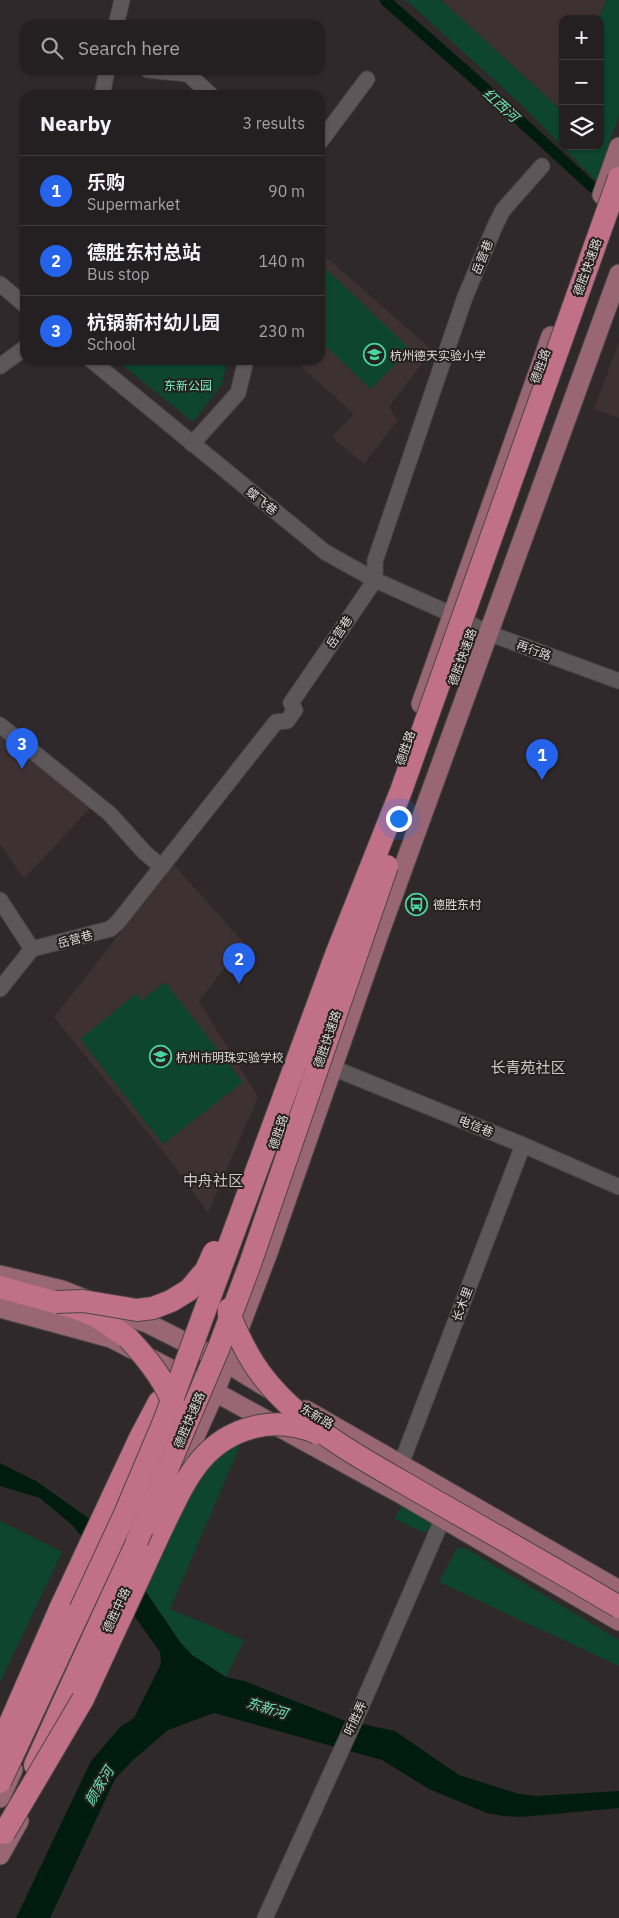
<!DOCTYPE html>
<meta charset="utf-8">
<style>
:root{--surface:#241f20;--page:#2c2729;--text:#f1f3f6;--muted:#a3a2a5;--line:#413d3e;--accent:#2563eb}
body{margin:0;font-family:"IBM Plex Sans","Noto Sans SC",sans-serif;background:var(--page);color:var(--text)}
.controls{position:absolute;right:15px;top:15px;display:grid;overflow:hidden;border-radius:10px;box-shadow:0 1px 4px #0004}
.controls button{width:45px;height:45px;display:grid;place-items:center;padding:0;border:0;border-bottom:1px solid var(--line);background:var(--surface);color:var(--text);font:25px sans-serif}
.you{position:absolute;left:398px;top:818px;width:18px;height:18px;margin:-12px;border:4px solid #fff;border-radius:50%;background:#1a73e8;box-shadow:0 0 0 8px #1a73e833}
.badge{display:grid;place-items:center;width:32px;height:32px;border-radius:50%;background:var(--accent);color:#fff;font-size:16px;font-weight:700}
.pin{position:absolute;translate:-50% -41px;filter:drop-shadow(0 1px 2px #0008)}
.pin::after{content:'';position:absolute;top:26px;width:18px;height:15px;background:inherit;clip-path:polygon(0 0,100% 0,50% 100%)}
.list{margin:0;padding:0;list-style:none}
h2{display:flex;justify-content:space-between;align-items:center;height:65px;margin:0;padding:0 20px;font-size:21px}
h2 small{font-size:16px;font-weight:400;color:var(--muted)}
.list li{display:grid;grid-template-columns:32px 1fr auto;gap:15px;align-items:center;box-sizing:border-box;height:70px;padding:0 20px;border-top:1px solid var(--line)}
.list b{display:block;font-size:19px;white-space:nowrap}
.list p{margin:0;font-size:16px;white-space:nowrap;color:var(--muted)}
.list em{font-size:16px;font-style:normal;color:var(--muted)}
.icon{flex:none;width:28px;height:28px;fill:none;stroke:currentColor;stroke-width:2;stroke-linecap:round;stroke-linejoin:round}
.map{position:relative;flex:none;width:619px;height:1918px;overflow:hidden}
.search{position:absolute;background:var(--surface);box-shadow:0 1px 4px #0004;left:20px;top:20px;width:305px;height:55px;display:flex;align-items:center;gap:12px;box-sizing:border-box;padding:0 18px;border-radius:15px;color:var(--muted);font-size:19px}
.panel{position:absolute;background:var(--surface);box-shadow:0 1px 4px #0004;left:20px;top:90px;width:305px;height:275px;border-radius:15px}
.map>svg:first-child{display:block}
.built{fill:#3e3134}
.green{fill:#0d4530}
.water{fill:#001c10}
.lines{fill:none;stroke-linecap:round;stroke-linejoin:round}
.canal{stroke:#001c10;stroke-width:11}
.minor-casing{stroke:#4b4647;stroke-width:17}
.major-casing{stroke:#4b4647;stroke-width:21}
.highway-casing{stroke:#4b4647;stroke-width:24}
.minor{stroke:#5e5759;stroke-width:15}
.major{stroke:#996676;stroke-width:19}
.highway{stroke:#c07089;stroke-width:22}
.highway-bridge-casing{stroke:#4b4647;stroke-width:24;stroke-linecap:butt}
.highway-bridge{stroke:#c07089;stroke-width:22}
.labels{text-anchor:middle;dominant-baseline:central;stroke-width:4;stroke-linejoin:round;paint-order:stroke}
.street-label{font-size:12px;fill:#ddd9da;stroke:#262021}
.poi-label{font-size:12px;fill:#ddd9da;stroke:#262021;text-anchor:start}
.park-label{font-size:12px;fill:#72f2bc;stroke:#262021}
.water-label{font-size:14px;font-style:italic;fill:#69eab4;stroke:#262021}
.quarter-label{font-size:15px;fill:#cec6c8;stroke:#262021}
</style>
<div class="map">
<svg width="619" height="1918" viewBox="0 0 619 1918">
<rect width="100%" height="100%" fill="#30292b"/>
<!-- built -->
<g class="built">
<polygon points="441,0 606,0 599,19 563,19 563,112"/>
<polygon points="320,252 432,350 389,407 397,421 364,464 332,437 354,414 294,360 320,360"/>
<polygon points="619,342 619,418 594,409"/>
<polygon points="0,730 90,808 24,879 0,844"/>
<polygon points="174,865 244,943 199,1001 258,1097 208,1213 173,1164 54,1017"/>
</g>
<!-- green -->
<g class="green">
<polygon points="406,0 441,0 563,112 563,146 600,146 599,19 606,0 619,0 619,115 596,181 524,107"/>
<polygon points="320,263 410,349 371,389 320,341"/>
<polygon points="116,360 227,360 222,384 193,422"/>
<polygon points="165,982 243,1082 163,1144 80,1039 136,994 142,1000"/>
<polygon points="242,1441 170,1609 244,1640 226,1677 192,1655 180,1642 144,1589 194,1484 219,1455"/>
<polygon points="403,1503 436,1522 425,1533 395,1519"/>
<polygon points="0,1521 62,1552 0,1682"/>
<polygon points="457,1548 465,1548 619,1640 619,1666 439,1582"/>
</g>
<!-- water -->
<g class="water">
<polygon points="0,1463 36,1481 94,1522 85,1540 72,1525 40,1498 0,1486"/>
<polygon points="144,1589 180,1642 192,1655 226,1677 244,1681 343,1720 395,1731 459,1775 519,1794 536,1796 619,1791 619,1808 521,1817 503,1816 487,1813 429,1789 382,1760 214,1713 168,1730 132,1761 115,1779 50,1918 16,1918 91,1761 120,1727 134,1718 161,1664 160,1652 133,1614"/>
</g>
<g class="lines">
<!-- canal -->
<polyline class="canal" points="385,0 478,82 590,185 606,197"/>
<defs>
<g id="minor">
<polyline points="116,25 122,0"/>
<polyline points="148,70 188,74 211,95"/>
<polyline points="102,95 107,70"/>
<polyline points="320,142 367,79"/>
<polyline points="0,284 25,305"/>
<polyline points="91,360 325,552 375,580 451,614 488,633 619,681"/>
<polyline points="0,366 25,348"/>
<polyline points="192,444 238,393 246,360"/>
<polyline points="0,725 110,814 145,853 162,867"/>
<polyline points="0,900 32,949"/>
<polyline points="0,989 32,949 110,929 118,922 276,722 287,721 295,710 291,703 375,580 375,561 465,297 495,226 503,210 542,166"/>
<polyline points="333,1068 523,1145 619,1187"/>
<polyline points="401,1464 523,1145"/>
<polyline points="265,1918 361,1707 443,1518"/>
</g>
<g id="major">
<polyline points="602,195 619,147"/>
<polyline points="421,704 551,336"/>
<polyline points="0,1275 62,1290 85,1299"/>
<polyline points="0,1308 111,1338 215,1392 401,1494 619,1621"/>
<polyline points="118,1312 149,1324 225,1362 271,1390"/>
<polyline points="306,1410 619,1590"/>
<polyline points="170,1492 215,1392 269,1250 378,937 619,274"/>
<polyline points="0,1798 13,1770"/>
<polyline points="0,1855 19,1821"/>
</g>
<g id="highway">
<polyline points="0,1287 76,1308 96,1316 128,1338"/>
<polyline points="60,1609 140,1438 159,1402 183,1383"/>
<polyline points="83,1699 162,1528"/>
<polyline points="35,1765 137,1541"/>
</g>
</defs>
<!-- minor casing -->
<use href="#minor" class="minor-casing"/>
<!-- major casing -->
<use href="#major" class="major-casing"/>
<!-- highway casing -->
<use href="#highway" class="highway-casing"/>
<!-- minor -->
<use href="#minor" class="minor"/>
<!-- major -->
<use href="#major" class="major"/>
<!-- highway -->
<use href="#highway" class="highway"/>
<defs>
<g id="highway-bridge">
<polyline points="56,1302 83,1301 137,1310 153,1308 171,1301 189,1290 206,1270 214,1252"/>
<path d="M229 1309V1314C245 1352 258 1376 289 1405 328 1442 379 1468 425 1495 490 1532 555 1569 619 1607"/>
<path d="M128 1338C147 1358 166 1381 175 1409"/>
<path d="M162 1528C173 1506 184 1480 200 1461 229 1426 276 1415 317 1433"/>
<polyline points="137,1541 219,1347 250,1264 387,866"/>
<polyline points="0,1746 60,1609"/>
<polyline points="0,1782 124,1516 165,1419 337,952 401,791 619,178"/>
<polyline points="4,1833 83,1699"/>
</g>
</defs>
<!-- highway-bridge casing -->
<use href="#highway-bridge" class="highway-bridge-casing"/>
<!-- highway-bridge -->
<use href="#highway-bridge" class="highway-bridge"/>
</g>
<!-- icons -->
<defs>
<symbol id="school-ring" viewBox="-11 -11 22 22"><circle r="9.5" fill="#262021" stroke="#48d49d" stroke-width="1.5"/><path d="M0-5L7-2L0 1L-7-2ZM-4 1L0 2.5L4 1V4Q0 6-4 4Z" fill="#48d49d"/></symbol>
<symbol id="bus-ring" viewBox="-11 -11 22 22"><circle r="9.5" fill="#262021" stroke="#48d49d" stroke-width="1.5"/><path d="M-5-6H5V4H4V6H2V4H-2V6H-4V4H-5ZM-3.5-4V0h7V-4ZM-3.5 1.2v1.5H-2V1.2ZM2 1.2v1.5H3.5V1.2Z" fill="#48d49d"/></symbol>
</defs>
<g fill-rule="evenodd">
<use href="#school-ring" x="362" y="342" width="25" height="25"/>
<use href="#bus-ring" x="404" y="892" width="25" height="25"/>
<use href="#school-ring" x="148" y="1044" width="25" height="25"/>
</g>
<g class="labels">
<!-- street labels -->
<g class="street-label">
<text transform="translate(482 257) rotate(-68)">岳营巷</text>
<text transform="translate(587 267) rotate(-70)">德胜快速路</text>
<text transform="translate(540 366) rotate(-70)">德胜路</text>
<text transform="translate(262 501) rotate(39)">蝶飞巷</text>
<text transform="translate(339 632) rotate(-56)">岳营巷</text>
<text transform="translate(534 650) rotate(20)">再行路</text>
<text transform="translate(462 657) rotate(-70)">德胜快速路</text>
<text transform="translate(405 748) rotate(-71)">德胜路</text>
<text transform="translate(75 939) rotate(-15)">岳营巷</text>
<text transform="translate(327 1039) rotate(-71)">德胜快速路</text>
<text transform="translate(476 1126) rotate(22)">电信巷</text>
<text transform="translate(278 1132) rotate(-72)">德胜路</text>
<text transform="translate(462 1304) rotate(-69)">长木里</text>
<text transform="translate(317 1416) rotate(30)">东新路</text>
<text transform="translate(189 1420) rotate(-67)">德胜快速路</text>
<text transform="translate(116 1610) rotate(-65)">德胜中路</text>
<text transform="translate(355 1718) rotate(-65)">听胜弄</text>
</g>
<!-- poi labels -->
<g class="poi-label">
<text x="390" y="355">杭州德天实验小学</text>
<text x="433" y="904">德胜东村</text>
<text x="176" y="1057">杭州市明珠实验学校</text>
</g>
<!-- park labels -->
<g class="park-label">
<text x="188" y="385">东新公园</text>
</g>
<!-- water labels -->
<g class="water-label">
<text transform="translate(501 105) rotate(42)">红西河</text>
<text transform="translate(267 1708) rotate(17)">东新河</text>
<text transform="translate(99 1786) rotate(-59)">颜家河</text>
</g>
<!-- quarter labels -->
<g class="quarter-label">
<text x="528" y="1067">长青苑社区</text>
<text x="213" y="1180">中舟社区</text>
</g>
</g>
</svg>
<div class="controls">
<button>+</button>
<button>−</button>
<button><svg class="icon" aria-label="layers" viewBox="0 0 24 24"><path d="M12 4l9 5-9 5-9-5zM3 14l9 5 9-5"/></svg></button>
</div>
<div class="you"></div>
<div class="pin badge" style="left:542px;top:780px">1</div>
<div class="pin badge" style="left:239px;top:984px">2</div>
<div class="pin badge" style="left:22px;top:769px">3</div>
<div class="search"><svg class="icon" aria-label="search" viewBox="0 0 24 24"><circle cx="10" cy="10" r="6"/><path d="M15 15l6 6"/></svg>Search here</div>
<section class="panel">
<h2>Nearby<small>3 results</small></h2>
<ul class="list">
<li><span class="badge">1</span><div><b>乐购</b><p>Supermarket</p></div><em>90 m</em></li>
<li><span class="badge">2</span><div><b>德胜东村总站</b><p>Bus stop</p></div><em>140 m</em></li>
<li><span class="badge">3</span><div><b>杭锅新村幼儿园</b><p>School</p></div><em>230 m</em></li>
</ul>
</section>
</div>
